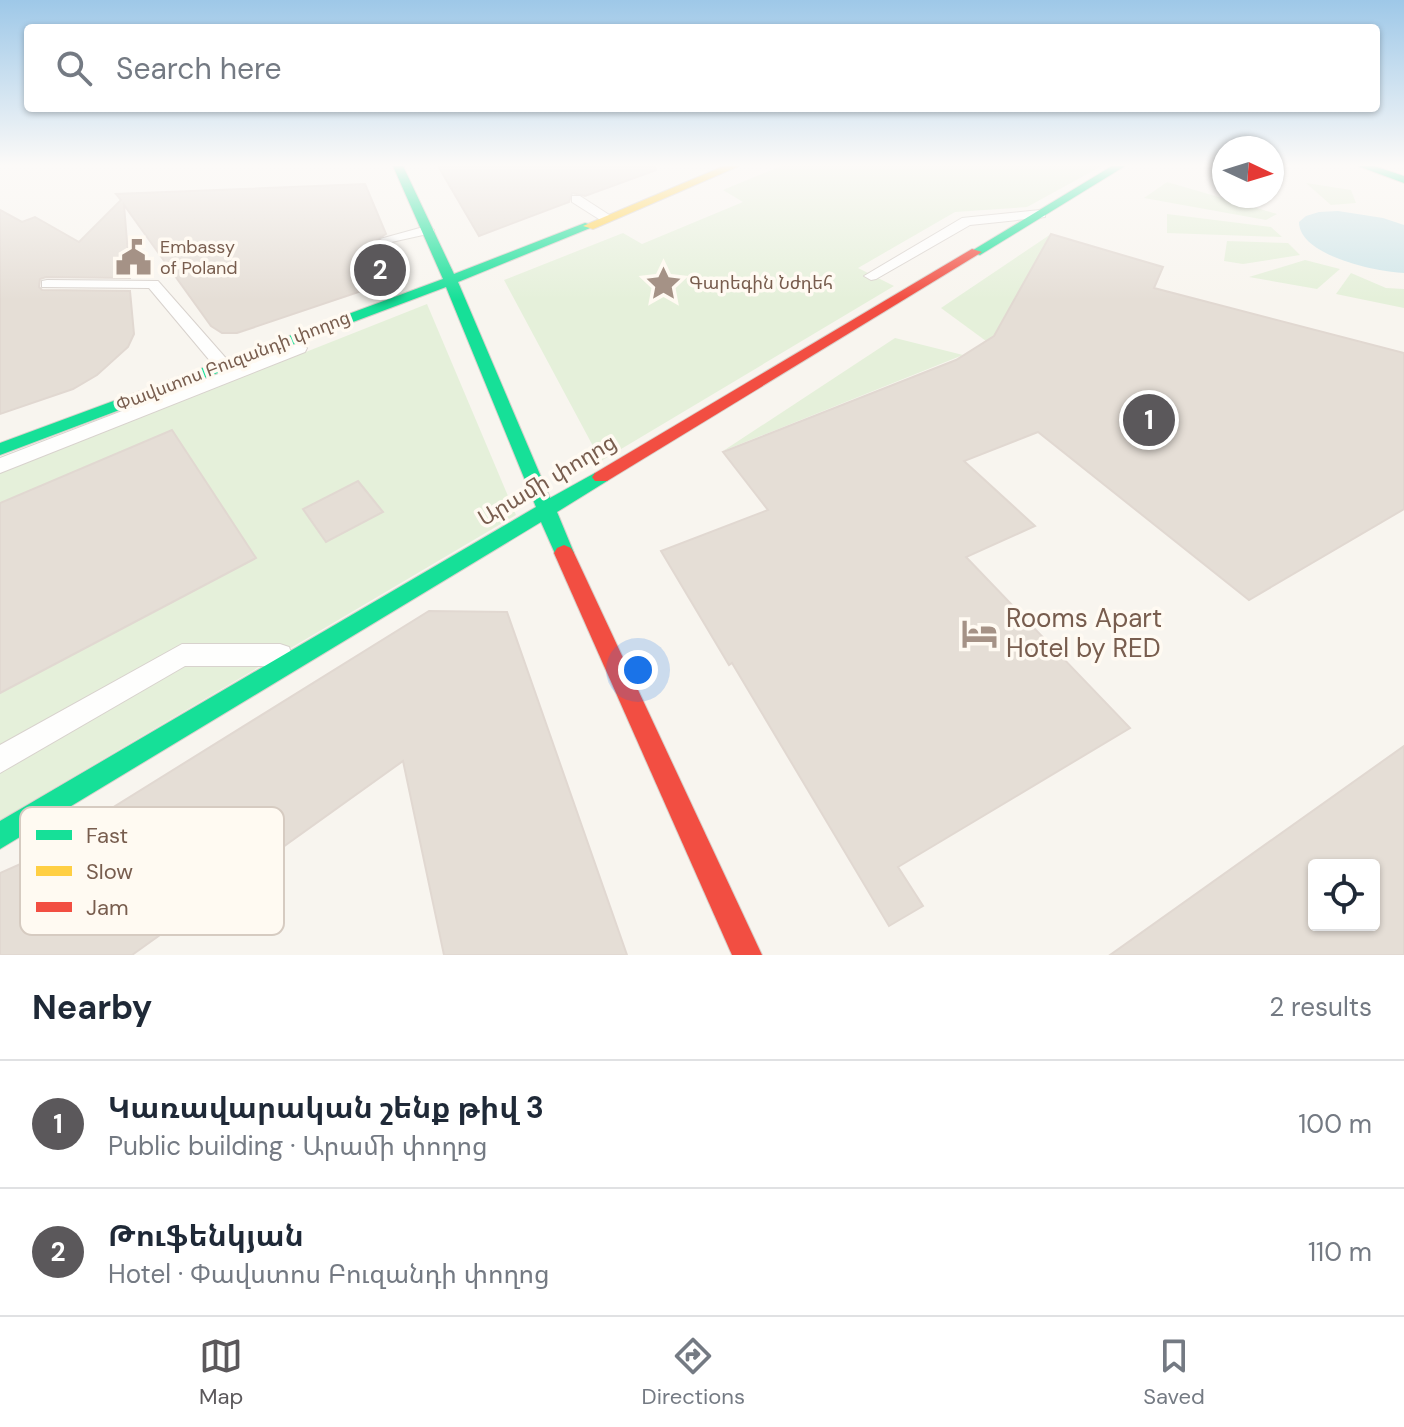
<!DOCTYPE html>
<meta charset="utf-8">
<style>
:root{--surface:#fff;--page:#f2f2f3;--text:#1f2937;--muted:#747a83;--line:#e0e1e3;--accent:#5b585b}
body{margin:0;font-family:"DM Sans","Noto Sans Armenian",sans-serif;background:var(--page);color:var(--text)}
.controls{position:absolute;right:24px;bottom:24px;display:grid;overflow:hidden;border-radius:8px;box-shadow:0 2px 6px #0004}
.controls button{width:72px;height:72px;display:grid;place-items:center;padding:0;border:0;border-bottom:2px solid var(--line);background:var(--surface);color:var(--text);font:40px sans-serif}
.compass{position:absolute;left:1212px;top:136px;width:72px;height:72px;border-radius:50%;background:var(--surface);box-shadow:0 2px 6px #0004;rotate:94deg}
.you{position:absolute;left:638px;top:670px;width:28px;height:28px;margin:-20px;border:6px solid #fff;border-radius:50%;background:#1a73e8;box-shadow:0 0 0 12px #1a73e833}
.badge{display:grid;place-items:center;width:52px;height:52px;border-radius:50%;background:var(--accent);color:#fff;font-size:26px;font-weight:700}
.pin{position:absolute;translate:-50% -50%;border:4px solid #fff;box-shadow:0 2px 8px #0006}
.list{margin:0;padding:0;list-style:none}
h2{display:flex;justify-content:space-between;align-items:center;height:104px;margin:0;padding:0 32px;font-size:34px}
h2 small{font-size:26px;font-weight:400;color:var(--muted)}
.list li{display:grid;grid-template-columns:52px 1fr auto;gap:24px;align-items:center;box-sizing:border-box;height:128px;padding:0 32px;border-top:2px solid var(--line)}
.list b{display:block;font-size:30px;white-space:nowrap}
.list p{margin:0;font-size:26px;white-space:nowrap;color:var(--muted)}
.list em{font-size:26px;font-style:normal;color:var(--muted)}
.icon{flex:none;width:44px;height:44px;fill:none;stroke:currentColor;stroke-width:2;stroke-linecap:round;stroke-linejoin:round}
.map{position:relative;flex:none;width:1404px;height:955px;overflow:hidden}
.search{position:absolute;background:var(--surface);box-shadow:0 2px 6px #0004;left:24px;right:24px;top:24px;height:88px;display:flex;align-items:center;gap:20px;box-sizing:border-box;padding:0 28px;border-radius:8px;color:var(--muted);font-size:30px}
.sheet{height:360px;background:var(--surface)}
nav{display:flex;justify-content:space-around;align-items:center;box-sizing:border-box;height:112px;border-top:2px solid var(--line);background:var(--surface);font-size:22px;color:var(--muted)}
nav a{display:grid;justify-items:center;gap:4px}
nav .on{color:var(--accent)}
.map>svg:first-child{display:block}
.green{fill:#e5f0da}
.water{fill:#d0e6e9}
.building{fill:#e5ded6;stroke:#e1d8d1;stroke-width:2;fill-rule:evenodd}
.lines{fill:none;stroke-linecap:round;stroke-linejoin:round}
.lane-casing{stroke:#d8d2cd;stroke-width:2}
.fast-casing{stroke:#d8d1cb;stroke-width:2}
.slow-casing{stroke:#d8d1cb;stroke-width:2}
.jam-casing{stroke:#d8d1cb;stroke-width:2}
.lane{fill:#fefefd;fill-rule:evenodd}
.fast{fill:#16e098;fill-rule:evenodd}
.slow{fill:#ffcf43;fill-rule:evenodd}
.jam{fill:#f24e42;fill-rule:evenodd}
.labels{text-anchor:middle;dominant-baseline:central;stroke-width:7;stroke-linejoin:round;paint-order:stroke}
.far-poi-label{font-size:18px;fill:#785d4e;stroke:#fffaf2;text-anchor:start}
.far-street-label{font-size:18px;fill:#785d4e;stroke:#fffaf2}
.street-label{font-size:22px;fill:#785d4e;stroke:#fffaf2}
.near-poi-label{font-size:26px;fill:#785d4e;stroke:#fffaf2;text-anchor:start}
.key{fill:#fffaf2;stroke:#d6cbc1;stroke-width:2}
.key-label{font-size:22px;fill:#785d4e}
</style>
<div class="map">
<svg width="1404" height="955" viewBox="0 0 1404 955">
<rect width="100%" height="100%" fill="#f8f5ef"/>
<!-- green -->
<g class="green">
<polygon points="781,166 1102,166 1027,207 955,212 858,268 894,286 601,461 504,280 623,233 642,244 743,202 723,190"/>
<polygon points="1167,182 1277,214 1266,220 1144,198"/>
<polygon points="1306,183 1351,190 1356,203 1331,205"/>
<polygon points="1167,214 1271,227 1282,237 1167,233"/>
<polygon points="1051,234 994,336 986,341 941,308"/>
<polygon points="1227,241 1288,243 1300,255 1243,264 1224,261"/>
<polygon points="1305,260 1340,269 1317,289 1249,277"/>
<polygon points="1351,273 1386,288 1404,289 1404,308 1336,294"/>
<polygon points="427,304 516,515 0,820 0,473"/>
<polygon points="895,338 963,355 723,451"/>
</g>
<!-- water -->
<path class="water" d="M1338 211 1383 218 1404 225V273C1378 272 1299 256 1299 222L1306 216 1319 212Z"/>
<!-- building -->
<g class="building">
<polygon points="438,166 655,166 656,170 585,196 572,193 569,202 479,236"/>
<polygon points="365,184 386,234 377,240 390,245 398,267 393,277 385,283 237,333 222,333 211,326 124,205 130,278 46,277 40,279 39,287 42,290 130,291 134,334 128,347 97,375 73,389 0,414 0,210 22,222 35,217 79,242 121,200 116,194"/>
<polygon points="1051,234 1163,267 1154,288 1404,353 1404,509 1249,600 1038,432 964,461 1035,526 966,557 1130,728 898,867 923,906 889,926 732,663 729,665 661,551 768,510 723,452 956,360 994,336"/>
<polygon points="172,430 256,558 0,693 0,503"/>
<polygon points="358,481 383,512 326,542 303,509"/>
<polygon points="429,611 507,612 627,955 444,955 403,761 132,955 0,955 0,873 25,862"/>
<path d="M1404 746V955H1110ZM1314 865H1374V925H1314Z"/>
</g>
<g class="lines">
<defs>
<g id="lane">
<polygon points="572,196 580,196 614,218 602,221 572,202"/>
<polygon points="1040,210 1045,211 1045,217 970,225 876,279 871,280 864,276 962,218"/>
<polygon points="427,226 434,230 432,233 387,243 380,239"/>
<polygon points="47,280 158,281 231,364 222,369 216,368 149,288 42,287 42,281"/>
<polygon points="299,343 307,348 305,352 0,473 0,458"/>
<polygon points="182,644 280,644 289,647 292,655 289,663 280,666 185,666 0,773 0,745"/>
</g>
<g id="fast">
<polygon points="393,166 403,166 454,274 585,223 595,226 458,282 550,498 595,473 607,473 610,477 607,481 557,512 574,553 571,558 564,561 557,558 541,522 0,849 0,821 536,507 446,287 0,455 0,443 443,279"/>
<polygon points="1112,166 1125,166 980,255 970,252"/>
<polygon points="1358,166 1374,166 1404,176 1404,183"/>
</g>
<polygon id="slow" points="724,166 739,166 593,229 583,226"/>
<g id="jam">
<polygon points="972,249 982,252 607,481 595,481 592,477 595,473"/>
<polygon points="564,545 571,548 574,553 762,955 732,955 554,553 557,548"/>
</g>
</defs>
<!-- lane casing -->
<use href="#lane" class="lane-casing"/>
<!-- fast casing -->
<use href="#fast" class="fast-casing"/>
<!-- slow casing -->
<use href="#slow" class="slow-casing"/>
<!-- jam casing -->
<use href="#jam" class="jam-casing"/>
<!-- lane -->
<use href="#lane" class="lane"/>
<!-- fast -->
<use href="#fast" class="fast"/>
<!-- slow -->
<use href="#slow" class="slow"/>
<!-- jam -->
<use href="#jam" class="jam"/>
</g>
<!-- sky -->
<linearGradient id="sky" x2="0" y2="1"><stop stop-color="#9ec8e8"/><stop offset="0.55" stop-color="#fcfaf8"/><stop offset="1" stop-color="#fcfaf8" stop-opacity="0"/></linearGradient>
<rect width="1404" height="300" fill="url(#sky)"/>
<!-- icons -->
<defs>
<symbol id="civic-bare" viewBox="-9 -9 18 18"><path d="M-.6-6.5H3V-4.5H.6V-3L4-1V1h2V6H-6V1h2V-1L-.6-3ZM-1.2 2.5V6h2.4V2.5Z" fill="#a59286" stroke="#fffaf2" stroke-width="2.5" paint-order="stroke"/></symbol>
<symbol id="sight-bare" viewBox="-9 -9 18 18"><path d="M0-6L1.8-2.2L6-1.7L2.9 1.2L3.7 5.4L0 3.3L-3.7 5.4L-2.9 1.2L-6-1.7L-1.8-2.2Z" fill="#a59286" stroke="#fffaf2" stroke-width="2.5" paint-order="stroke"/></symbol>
<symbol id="hotel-bare" viewBox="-9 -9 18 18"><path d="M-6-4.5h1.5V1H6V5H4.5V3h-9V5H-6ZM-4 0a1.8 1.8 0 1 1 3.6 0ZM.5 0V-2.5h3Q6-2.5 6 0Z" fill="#a59286" stroke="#fffaf2" stroke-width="2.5" paint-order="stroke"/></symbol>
</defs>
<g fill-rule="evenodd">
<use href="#civic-bare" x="108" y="232" width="51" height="51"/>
<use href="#sight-bare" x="638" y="258" width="51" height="51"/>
<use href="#hotel-bare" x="954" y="608" width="51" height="51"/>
</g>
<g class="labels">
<!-- far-poi labels -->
<g class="far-poi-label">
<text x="160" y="247">Embassy<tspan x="160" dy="21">of Poland</tspan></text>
<text x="689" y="283">Գարեգին Նժդեհ</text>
</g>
<!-- far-street labels -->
<g class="far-street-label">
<text transform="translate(233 361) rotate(-21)">Փավստոս Բուզանդի փողոց</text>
</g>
<!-- street labels -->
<g class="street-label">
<text transform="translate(547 480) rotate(-31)">Արամի փողոց</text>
</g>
<!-- near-poi labels -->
<g class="near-poi-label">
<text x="1006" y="618">Rooms Apart<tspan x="1006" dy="30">Hotel by RED</tspan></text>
</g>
</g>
<!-- legend -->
<rect x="20" y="807" width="264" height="128" rx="12" class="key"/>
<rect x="36" y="830" width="36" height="10" fill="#16e098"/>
<rect x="36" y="866" width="36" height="10" fill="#ffcf43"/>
<rect x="36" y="902" width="36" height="10" fill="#f24e42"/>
<g class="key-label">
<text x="86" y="843">Fast</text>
<text x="86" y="879">Slow</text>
<text x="86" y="915">Jam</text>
</g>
</svg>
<div class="controls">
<button><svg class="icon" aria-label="locate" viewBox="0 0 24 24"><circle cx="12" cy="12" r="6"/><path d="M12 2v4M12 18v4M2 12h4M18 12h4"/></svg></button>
</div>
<svg class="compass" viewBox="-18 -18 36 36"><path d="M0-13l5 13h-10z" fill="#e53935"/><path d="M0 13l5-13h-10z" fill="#747a83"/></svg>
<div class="you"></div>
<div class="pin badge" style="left:1149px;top:420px">1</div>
<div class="pin badge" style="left:380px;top:270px">2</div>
<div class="search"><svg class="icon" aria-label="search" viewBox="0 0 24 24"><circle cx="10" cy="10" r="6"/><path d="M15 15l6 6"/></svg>Search here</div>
</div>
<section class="sheet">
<h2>Nearby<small>2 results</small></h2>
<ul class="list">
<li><span class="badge">1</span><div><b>Կառավարական շենք թիվ 3</b><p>Public building · Արամի փողոց</p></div><em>100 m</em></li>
<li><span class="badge">2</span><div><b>Թուֆենկյան</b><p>Hotel · Փավստոս Բուզանդի փողոց</p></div><em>110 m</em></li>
</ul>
</section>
<nav>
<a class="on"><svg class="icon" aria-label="map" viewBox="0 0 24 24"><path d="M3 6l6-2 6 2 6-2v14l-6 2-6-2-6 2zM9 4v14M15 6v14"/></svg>Map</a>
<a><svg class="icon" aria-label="directions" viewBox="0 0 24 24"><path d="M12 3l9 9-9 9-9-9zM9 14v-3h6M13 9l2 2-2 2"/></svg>Directions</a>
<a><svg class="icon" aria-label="saved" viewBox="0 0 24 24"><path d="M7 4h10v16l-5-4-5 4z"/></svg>Saved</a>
</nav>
